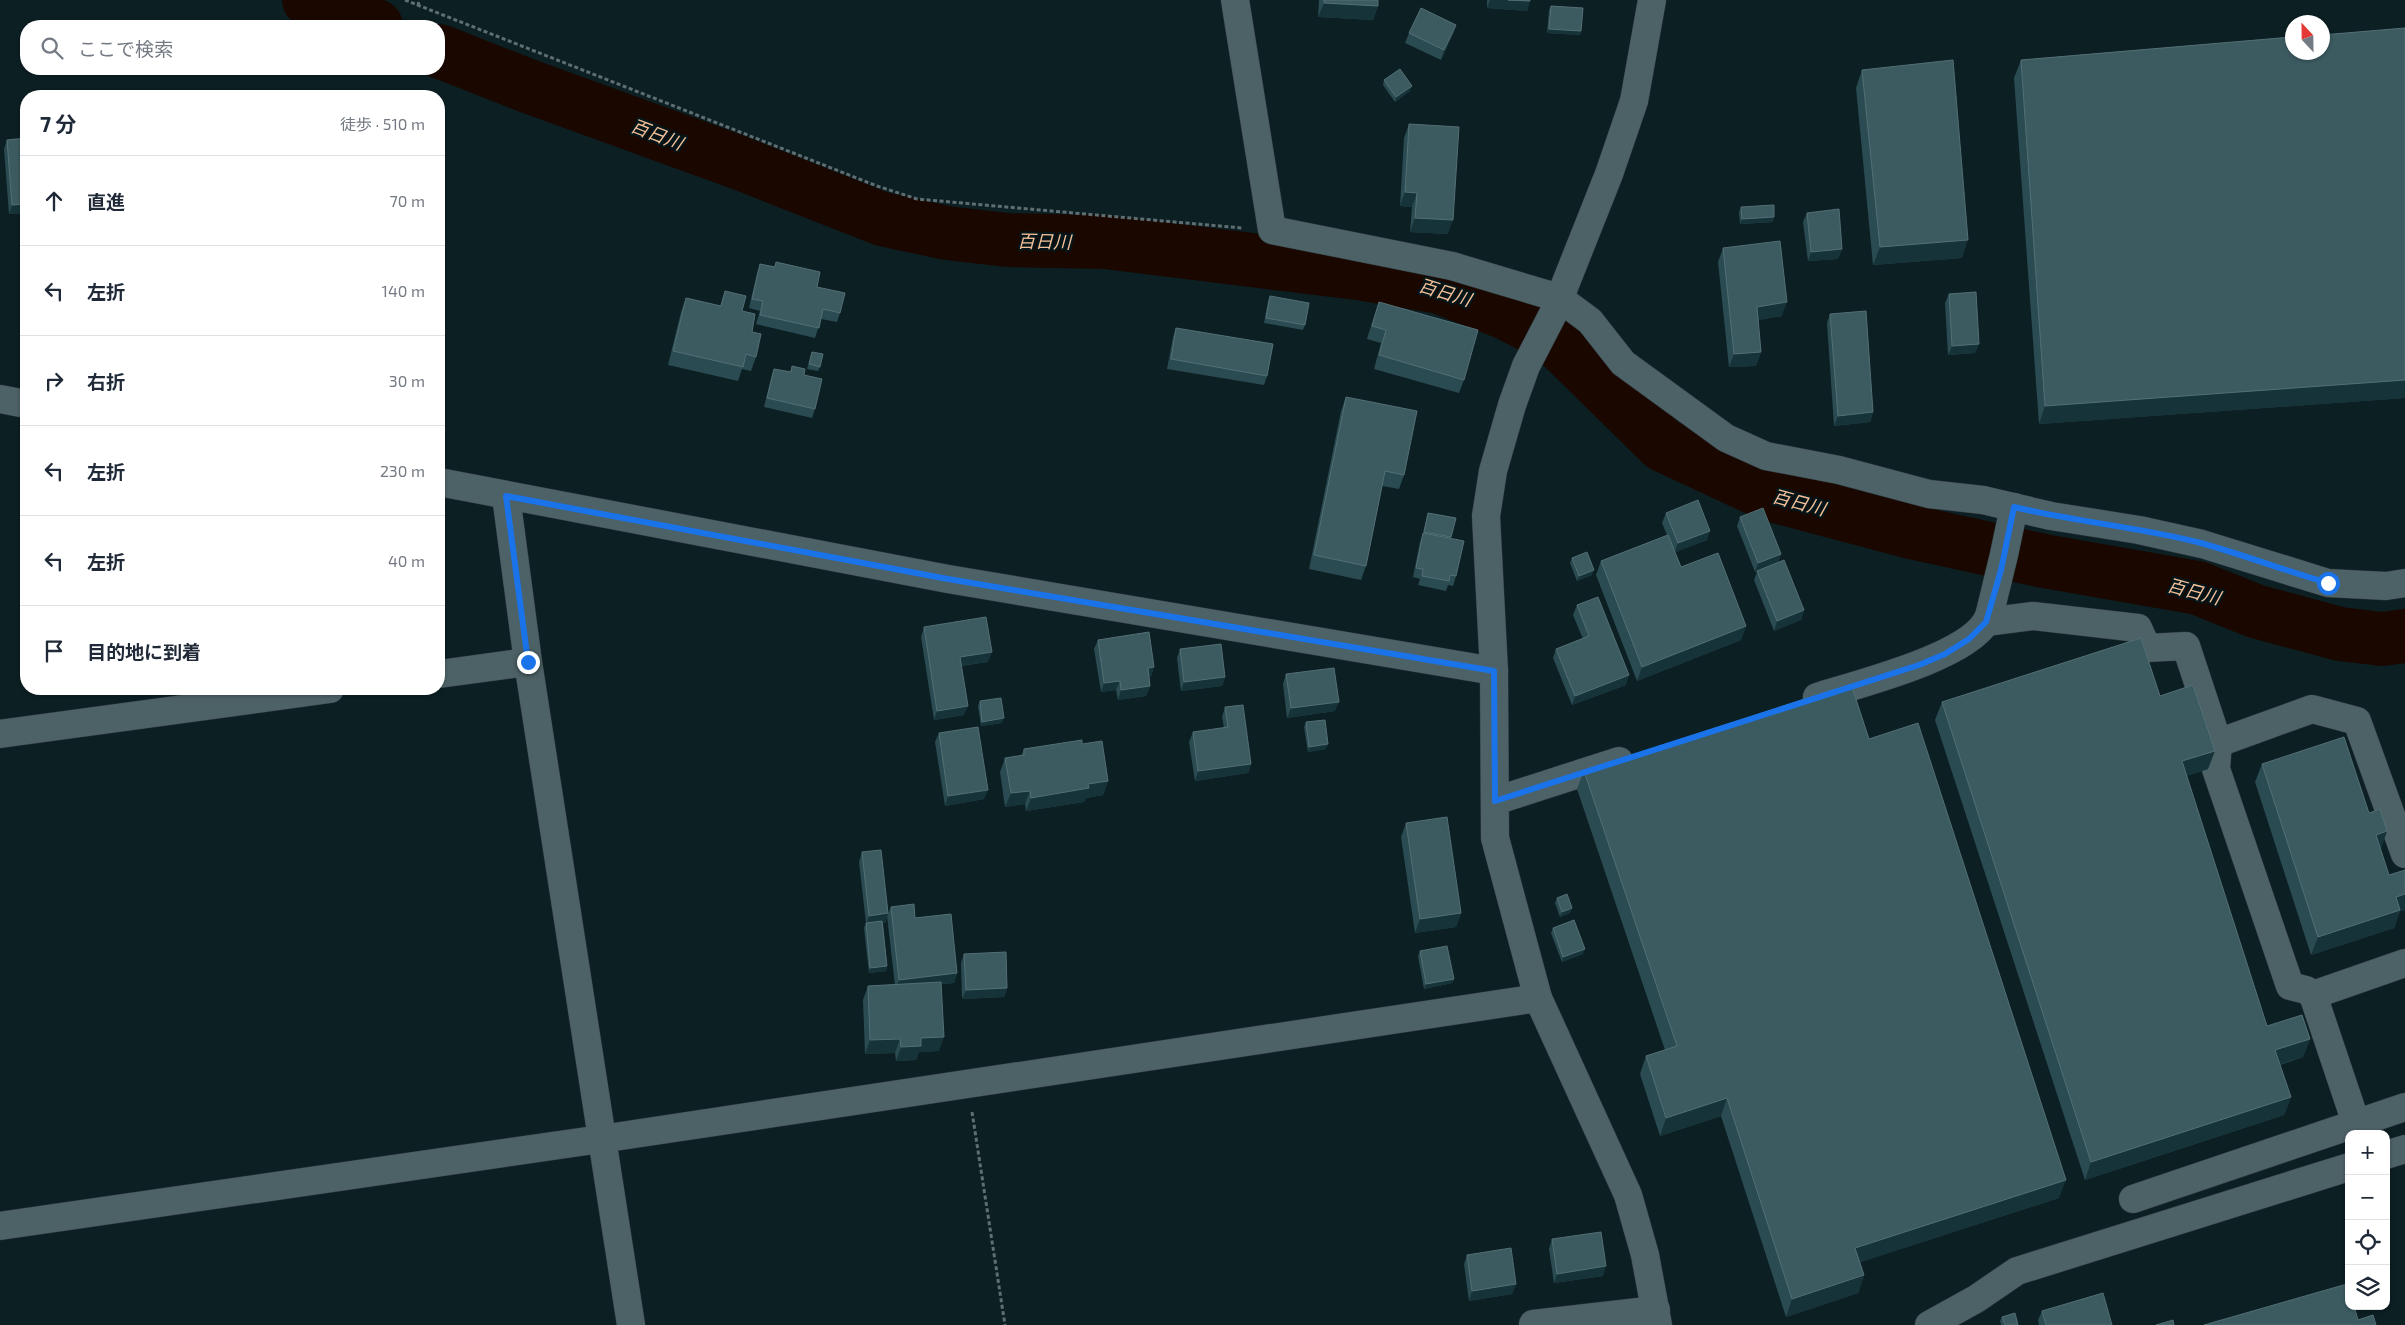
<!DOCTYPE html>
<html lang="ja">
<meta charset="utf-8">
<style>
:root{--surface:#fff;--page:#f2f2f3;--text:#1f2937;--muted:#747a83;--line:#e0e1e3}
body{margin:0;font-family:"Exo 2","Noto Sans JP",sans-serif;background:var(--page);color:var(--text)}
.controls{position:absolute;right:15px;bottom:15px;display:grid;overflow:hidden;border-radius:10px;box-shadow:0 1px 4px #0004}
.controls button{width:45px;height:45px;display:grid;place-items:center;padding:0;border:0;border-bottom:1px solid var(--line);background:var(--surface);color:var(--text);font:25px sans-serif}
.compass{position:absolute;left:2285px;top:15px;width:45px;height:45px;border-radius:50%;background:var(--surface);box-shadow:0 1px 4px #0004;rotate:338deg}
.stop{position:absolute;width:15px;height:15px;margin:-11px;border:4px solid #1a73e8;border-radius:50%;background:#fff}
.stop.end{background:#1a73e8;border-color:#fff;box-shadow:0 1px 5px #0008}
.list{margin:0;padding:0;list-style:none}
h2{display:flex;justify-content:space-between;align-items:center;height:65px;margin:0;padding:0 20px;font-size:21px}
h2 small{font-size:16px;font-weight:400;color:var(--muted)}
.list li{display:grid;grid-template-columns:32px 1fr auto;gap:15px;align-items:center;box-sizing:border-box;height:90px;padding:0 20px;border-top:1px solid var(--line)}
.list b{display:block;font-size:19px;white-space:nowrap}
.list em{font-size:16px;font-style:normal;color:var(--muted)}
.icon{flex:none;width:28px;height:28px;fill:none;stroke:currentColor;stroke-width:2;stroke-linecap:round;stroke-linejoin:round}
.map{position:relative;flex:none;width:2405px;height:1325px;overflow:hidden}
.search{position:absolute;background:var(--surface);box-shadow:0 1px 4px #0004;left:20px;top:20px;width:425px;height:55px;display:flex;align-items:center;gap:12px;box-sizing:border-box;padding:0 18px;border-radius:20px;color:var(--muted);font-size:19px}
.panel{position:absolute;background:var(--surface);box-shadow:0 1px 4px #0004;left:20px;top:90px;width:425px;height:605px;border-radius:20px}
.map>svg:first-child{display:block}
.lines{fill:none;stroke-linecap:round;stroke-linejoin:round}
.river{stroke:#1a0800;stroke-width:54}
.minor-casing{stroke:#2e383b;stroke-width:29}
.path{stroke:#5e6e72;stroke-width:3;stroke-dasharray:4 2.5;stroke-linecap:butt}
.minor{stroke:#4d6267;stroke-width:28}
.wall{fill:#2a4b52}
.shaded-wall{fill:#163339}
.building{fill:#3c5b61;stroke:#536f75}
.route{stroke:#1a73e8;stroke-width:6}
.labels{text-anchor:middle;dominant-baseline:central;stroke-width:4.5;stroke-linejoin:round;paint-order:stroke}
.water-label{font-size:18px;font-style:italic;fill:#f6c098;stroke:#04161a}
</style>
<div class="map">
<svg width="2405" height="1325" viewBox="0 0 2405 1325">
<rect width="100%" height="100%" fill="#0c1f23"/>
<g class="lines">
<!-- river -->
<g class="river">
<polyline points="309,0 376,26"/>
<polyline points="439,51 528,86 740,163 882,219 947,233 1007,240 1105,242 1357,273 1440,287 1504,312 1553,337 1663,445 1768,494 1907,531 2044,561 2198,588 2255,611 2340,634 2382,639 2405,636"/>
</g>
<defs>
<g id="minor">
<polyline points="1235,0 1272,230 1452,266 1559,298 1590,321 1623,363 1726,438 1766,456 1839,470 1929,494 1983,500 2051,516 2139,530 2202,544 2328,583 2386,586 2405,583"/>
<polyline points="1652,0 1634,101 1609,174 1555,310 1526,366 1512,405 1493,471 1486,516 1494,671 1495,838 1538,998 1628,1195 1645,1255 1658,1325"/>
<polyline points="0,399 26,404"/>
<polyline points="439,482 948,579 1494,671"/>
<polyline points="506,496 528,662 631,1325"/>
<polyline points="1986,622 2033,616 2138,628 2147,648 2186,646 2218,743 2216,769 2290,986 2306,990 2313,995 2356,1123"/>
<polyline points="439,674 528,662"/>
<path d="M1817 697C1858 684 1964 658 1986 622 1990 616 1991 607 1993 600 2001 569 2008 538 2014 507"/>
<polyline points="0,734 330,689"/>
<polyline points="2218,743 2312,709 2357,721 2405,854"/>
<polyline points="1495,801 1619,761"/>
<polyline points="2313,995 2405,963"/>
<polyline points="2386,1155 2405,1149"/>
<polyline points="2133,1199 2405,1107"/>
<polyline points="0,1226 601,1139 1538,998"/>
<polyline points="1533,1324 1656,1310"/>
<polyline points="1929,1325 1976,1299 2017,1271 2349,1167"/>
</g>
</defs>
<!-- minor casing -->
<use href="#minor" class="minor-casing"/>
<!-- path -->
<g class="path">
<polyline points="405,0 877,186 917,199 1242,228"/>
<polyline points="418,6 419,0"/>
<polyline points="972,1112 1005,1325"/>
</g>
<!-- minor -->
<use href="#minor" class="minor"/>
</g>
<!-- wall -->
<g class="wall">
<polygon points="1319,0 1378,0 1378,6 1373,20 1318,17"/>
<polygon points="1487,0 1530,0 1527,11 1487,8"/>
<polygon points="1551,6 1581,31 1580,35 1547,33 1549,10"/>
<polygon points="1456,25 1453,34 1441,60 1405,43 1409,33"/>
<polygon points="2405,28 2405,398 2039,424 2014,78 2021,60"/>
<polygon points="1862,70 1962,258 1873,265 1856,88"/>
<polygon points="1384,80 1410,91 1395,102 1383,85"/>
<polygon points="1409,124 1448,234 1410,232 1412,207 1400,206 1404,138"/>
<polygon points="7,140 26,213 9,214 4,149"/>
<polygon points="1741,207 1773,222 1740,224 1739,212"/>
<polygon points="1807,213 1842,249 1838,259 1808,261 1803,222"/>
<polygon points="1723,248 1782,316 1758,320 1761,352 1756,366 1729,367 1718,262"/>
<polygon points="776,262 817,287 840,313 837,322 821,319 815,338 756,324 760,311 749,308 757,273 760,264 774,267"/>
<polygon points="725,291 742,311 752,332 756,357 751,371 742,369 738,381 668,365 681,312 686,298 720,306"/>
<polygon points="1949,294 1979,344 1975,353 1948,355 1945,303"/>
<polygon points="1270,296 1305,325 1303,330 1264,323 1268,301"/>
<polygon points="1379,302 1464,380 1459,393 1374,369 1381,343 1367,339 1374,316"/>
<polygon points="1830,314 1873,412 1870,422 1834,426 1827,323"/>
<polygon points="1176,328 1267,376 1264,385 1167,369 1173,337"/>
<polygon points="812,352 820,367 818,371 807,369"/>
<polygon points="792,366 804,375 815,409 812,418 764,407 771,378 774,369 790,372"/>
<polygon points="1346,397 1404,475 1399,489 1382,486 1366,566 1361,580 1309,569 1341,411"/>
<polygon points="1428,513 1456,518 1451,538 1456,576 1453,586 1448,585 1446,591 1418,585 1420,579 1413,577 1420,542 1423,533"/>
<polygon points="1666,513 1707,540 1675,552 1681,567 1746,626 1741,640 1637,681 1596,575 1601,561 1667,535 1662,523"/>
<polygon points="1740,517 1781,554 1778,562 1804,610 1801,620 1774,631 1754,580 1757,572 1755,572 1737,526"/>
<polygon points="1572,558 1592,575 1577,581 1570,563"/>
<polygon points="1577,605 1626,685 1572,705 1553,658 1556,649 1583,639 1573,615"/>
<polygon points="924,627 988,662 961,666 964,715 934,720 921,637"/>
<polygon points="1098,640 1154,667 1151,676 1149,677 1150,686 1146,696 1118,700 1116,690 1101,692 1094,649"/>
<polygon points="1180,649 1225,677 1222,686 1181,691 1177,658"/>
<polygon points="1286,674 1335,711 1287,718 1283,684"/>
<polygon points="2160,696 2208,769 2186,776 2267,1026 2310,1039 2303,1057 2280,1065 2291,1097 2284,1115 2085,1180 1935,720 1942,702"/>
<polygon points="980,701 1002,723 981,726 978,706"/>
<polygon points="1225,707 1251,764 1248,773 1195,781 1189,742 1193,732 1224,728 1222,717"/>
<polygon points="1306,722 1326,749 1308,752 1304,727"/>
<polygon points="939,733 984,799 945,806 935,742"/>
<polygon points="1869,739 2059,1198 1860,1262 1864,1275 1858,1293 1786,1317 1721,1116 1660,1136 1640,1074 1646,1056 1665,1050 1577,789 1584,771"/>
<polygon points="1082,744 1108,781 1103,795 1086,798 1084,802 1026,811 1025,804 1005,807 1000,772 1005,758 1021,756 1024,749"/>
<polygon points="2262,764 2369,813 2387,831 2380,849 2389,875 2405,870 2405,910 2400,911 2394,928 2311,955 2255,782"/>
<polygon points="1406,823 1461,913 1456,927 1415,933 1401,837"/>
<polygon points="862,852 888,913 885,923 883,923 887,966 886,971 869,973 864,928 866,923 859,862"/>
<polygon points="1557,898 1572,908 1570,913 1560,917 1555,903"/>
<polygon points="891,907 957,973 954,983 941,984 939,1051 919,1052 916,1060 896,1061 895,1053 865,1054 863,1000 868,986 895,985 887,916"/>
<polygon points="1553,928 1583,954 1562,962 1551,933"/>
<polygon points="1420,951 1454,979 1452,983 1424,989 1418,956"/>
<polygon points="964,954 1007,988 1004,997 962,999 961,963"/>
<polygon points="1552,1239 1603,1276 1554,1283 1549,1249"/>
<polygon points="1467,1255 1516,1284 1512,1294 1469,1301 1464,1264"/>
<polygon points="2042,1311 2112,1325 2039,1325 2038,1320"/>
<polygon points="2002,1317 2018,1325 2001,1325 2000,1321"/>
</g>
<!-- shaded-wall -->
<g class="shaded-wall">
<polygon points="1490,0 1508,0 1530,1 1527,11 1487,8"/>
<polygon points="1324,3 1378,6 1373,20 1318,17"/>
<polygon points="1456,25 1453,34 1441,60 1444,50"/>
<polygon points="1549,29 1581,31 1580,35 1547,33"/>
<polygon points="1412,86 1410,91 1395,102 1396,97"/>
<polygon points="1405,192 1417,193 1412,207 1400,206"/>
<polygon points="26,204 26,213 9,214 12,205"/>
<polygon points="1774,217 1773,222 1740,224 1742,219"/>
<polygon points="1415,218 1453,220 1448,234 1410,232"/>
<polygon points="1968,240 1962,258 1873,265 1880,247"/>
<polygon points="1842,249 1838,259 1808,261 1811,252"/>
<polygon points="1787,302 1782,316 1752,321 1757,307"/>
<polygon points="1979,344 1975,353 1948,355 1952,346"/>
<polygon points="1761,352 1756,366 1729,367 1734,354"/>
<polygon points="2405,380 2405,398 2039,424 2045,406"/>
<polygon points="1873,412 1870,422 1834,426 1838,416"/>
<polygon points="1710,531 1707,540 1674,553 1678,543"/>
<polygon points="1781,554 1777,564 1755,572 1758,563"/>
<polygon points="1594,570 1592,575 1577,581 1579,576"/>
<polygon points="1804,610 1801,620 1774,631 1777,621"/>
<polygon points="1746,626 1741,640 1637,681 1642,667"/>
<polygon points="992,652 988,662 957,666 960,657"/>
<polygon points="1154,667 1151,676 1144,677 1148,668"/>
<polygon points="1629,675 1626,685 1572,705 1575,696"/>
<polygon points="1225,677 1222,686 1181,691 1184,682"/>
<polygon points="1120,681 1116,690 1101,692 1104,683"/>
<polygon points="1150,686 1146,696 1118,700 1121,690"/>
<polygon points="1339,702 1335,711 1287,718 1291,708"/>
<polygon points="968,706 964,715 934,720 937,711"/>
<polygon points="1004,718 1002,723 981,726 982,722"/>
<polygon points="1328,744 1326,749 1308,752 1309,747"/>
<polygon points="2215,751 2208,769 2175,780 2182,761"/>
<polygon points="1251,764 1248,773 1195,781 1198,771"/>
<polygon points="1108,781 1103,795 1086,798 1084,802 1026,811 1031,798 1088,784"/>
<polygon points="988,790 984,799 945,806 948,796"/>
<polygon points="1030,791 1025,804 1005,807 1011,793"/>
<polygon points="2387,831 2381,849 2369,853 2376,835"/>
<polygon points="2405,894 2405,910 2400,911 2394,928 2311,955 2318,937 2396,897"/>
<polygon points="1572,908 1570,913 1560,917 1562,912"/>
<polygon points="888,913 885,923 866,925 869,916"/>
<polygon points="1461,913 1456,927 1415,933 1420,919"/>
<polygon points="1585,949 1583,954 1562,962 1563,957"/>
<polygon points="887,966 886,971 869,973 870,968"/>
<polygon points="957,973 954,983 895,989 899,980"/>
<polygon points="1454,979 1452,983 1424,989 1426,984"/>
<polygon points="1007,988 1004,997 962,999 966,990"/>
<polygon points="944,1037 939,1051 919,1052 916,1060 896,1061 901,1047 921,1038"/>
<polygon points="900,1039 895,1053 865,1054 870,1040"/>
<polygon points="2310,1039 2303,1057 2268,1068 2275,1050"/>
<polygon points="2291,1097 2284,1115 2085,1180 2091,1162"/>
<polygon points="1727,1098 1721,1116 1660,1136 1666,1118"/>
<polygon points="2066,1180 2059,1198 1849,1266 1855,1248"/>
<polygon points="1606,1266 1603,1276 1554,1283 1557,1274"/>
<polygon points="1864,1275 1858,1293 1786,1317 1792,1299"/>
<polygon points="1516,1284 1512,1294 1469,1301 1472,1291"/>
</g>
<!-- building -->
<g class="building">
<polygon points="1324,0 1378,0 1378,6 1324,3"/>
<polygon points="1508,0 1530,0 1530,1"/>
<polygon points="1551,6 1583,8 1581,31 1549,29"/>
<polygon points="1421,8 1456,25 1444,50 1409,33"/>
<polygon points="2405,28 2405,380 2045,406 2021,60 2292,37 2292,52 2322,52 2322,35"/>
<polygon points="1953,60 1968,240 1880,247 1862,70"/>
<polygon points="1400,69 1412,86 1396,97 1384,80"/>
<polygon points="1409,124 1459,127 1453,220 1415,218 1417,193 1405,192"/>
<polygon points="26,138 26,204 12,205 7,140"/>
<polygon points="1774,205 1774,217 1742,219 1741,207"/>
<polygon points="1839,209 1842,249 1811,252 1807,213"/>
<polygon points="1780,241 1787,302 1757,307 1761,352 1734,354 1723,248"/>
<polygon points="776,262 820,272 817,287 845,293 840,313 823,309 819,328 760,315 763,301 752,299 760,264 775,267"/>
<polygon points="725,291 746,296 742,311 755,314 752,332 761,334 756,357 746,354 743,367 673,351 686,298 721,306"/>
<polygon points="1976,292 1979,344 1952,346 1949,294"/>
<polygon points="1270,296 1309,303 1305,325 1266,318"/>
<polygon points="1379,302 1478,330 1464,380 1379,355 1386,330 1372,326"/>
<polygon points="1866,311 1873,412 1838,416 1830,314"/>
<polygon points="1176,328 1273,344 1267,376 1171,359"/>
<polygon points="812,352 823,354 820,367 809,364"/>
<polygon points="792,366 805,369 804,375 822,379 815,409 767,398 774,369 791,372"/>
<polygon points="1346,397 1417,411 1404,475 1385,471 1366,566 1314,555"/>
<polygon points="1698,500 1710,531 1678,543 1666,513"/>
<polygon points="1763,508 1781,554 1758,563 1740,517"/>
<polygon points="1428,513 1456,518 1451,537 1424,532"/>
<polygon points="1423,533 1464,541 1456,576 1450,575 1449,581 1422,576 1423,569 1416,568"/>
<polygon points="1668,535 1681,567 1718,553 1746,626 1642,667 1601,561"/>
<polygon points="1587,552 1594,570 1579,576 1572,558"/>
<polygon points="1784,560 1804,610 1777,621 1757,571"/>
<polygon points="1598,597 1629,675 1575,696 1556,649 1589,636 1577,605"/>
<polygon points="986,617 992,652 960,657 968,706 937,711 924,627"/>
<polygon points="1149,632 1154,667 1148,668 1150,686 1121,690 1120,681 1104,683 1098,640"/>
<polygon points="2141,638 2160,696 2193,685 2215,751 2182,761 2267,1026 2302,1015 2310,1039 2275,1050 2291,1097 2091,1162 1942,702"/>
<polygon points="1221,644 1225,677 1184,682 1180,649"/>
<polygon points="1334,668 1339,702 1291,708 1286,674"/>
<polygon points="1851,684 1869,739 1918,723 2066,1180 1855,1248 1864,1275 1792,1299 1727,1098 1666,1118 1646,1056 1677,1046 1584,771"/>
<polygon points="1001,698 1004,718 982,722 980,701"/>
<polygon points="1243,705 1251,764 1198,771 1193,732 1228,727 1225,707"/>
<polygon points="1325,720 1328,744 1309,747 1306,722"/>
<polygon points="978,727 988,790 948,796 939,733"/>
<polygon points="2344,737 2369,813 2380,809 2387,831 2376,835 2389,875 2405,870 2405,894 2396,897 2400,910 2318,937 2262,764"/>
<polygon points="1082,740 1082,744 1102,741 1108,781 1088,784 1089,788 1031,798 1030,791 1011,793 1005,758 1024,755 1024,749"/>
<polygon points="1447,817 1461,913 1420,919 1406,823"/>
<polygon points="881,850 888,913 869,916 862,852"/>
<polygon points="1567,894 1572,908 1562,912 1557,898"/>
<polygon points="914,904 915,918 951,914 957,973 899,980 891,907"/>
<polygon points="1574,920 1585,949 1563,957 1553,928"/>
<polygon points="882,921 887,966 870,968 866,923"/>
<polygon points="1447,946 1454,979 1426,984 1420,951"/>
<polygon points="1006,952 1007,988 966,990 964,954"/>
<polygon points="941,982 944,1037 921,1038 921,1046 901,1047 900,1039 870,1040 868,986"/>
<polygon points="1601,1232 1606,1266 1557,1274 1552,1239"/>
<polygon points="1511,1248 1516,1284 1472,1291 1467,1255"/>
<polygon points="2347,1284 2349,1290 2349,1306 2354,1306 2358,1320 2373,1315 2376,1325 2204,1325"/>
<polygon points="2103,1293 2112,1325 2046,1325 2042,1311"/>
<polygon points="2015,1313 2018,1325 2005,1325 2002,1317"/>
<polygon points="2173,1320 2174,1325 2156,1325"/>
</g>
<g class="lines">
<!-- route -->
<path class="route" d="M528 662 506 496 948 579 1494 671 1495 801 1919 665 1945 654 1969 639 1986 622 2001 570 2014 507C2076 522 2139 527 2201 543 2244 555 2286 571 2328 583"/>
</g>
<g class="labels">
<!-- water labels -->
<g class="water-label">
<text transform="translate(657 134) rotate(21)">百日川</text>
<text transform="translate(1044 241) rotate(1)">百日川</text>
<text transform="translate(1445 292) rotate(17)">百日川</text>
<text transform="translate(1799 502) rotate(15)">百日川</text>
<text transform="translate(2194 591) rotate(15)">百日川</text>
</g>
</g>
</svg>
<div class="controls">
<button>+</button>
<button>−</button>
<button><svg class="icon" aria-label="locate" viewBox="0 0 24 24"><circle cx="12" cy="12" r="6"/><path d="M12 2v4M12 18v4M2 12h4M18 12h4"/></svg></button>
<button><svg class="icon" aria-label="layers" viewBox="0 0 24 24"><path d="M12 4l9 5-9 5-9-5zM3 14l9 5 9-5"/></svg></button>
</div>
<svg class="compass" viewBox="-18 -18 36 36"><path d="M0-13l5 13h-10z" fill="#e53935"/><path d="M0 13l5-13h-10z" fill="#747a83"/></svg>
<div class="stop" style="left:2328px;top:583px"></div>
<div class="stop end" style="left:528px;top:662px"></div>
<div class="search"><svg class="icon" aria-label="search" viewBox="0 0 24 24"><circle cx="10" cy="10" r="6"/><path d="M15 15l6 6"/></svg>ここで検索</div>
<section class="panel">
<h2>7 分<small>徒歩 · 510 m</small></h2>
<ul class="list">
<li><svg class="icon" aria-label="ahead" viewBox="0 0 24 24"><path d="M12 20V5M6 11l6-6 6 6"/></svg><div><b>直進</b></div><em>70 m</em></li>
<li><svg class="icon" aria-label="left" viewBox="0 0 24 24"><path d="M17 20v-9H6M10 6l-5 5 5 5"/></svg><div><b>左折</b></div><em>140 m</em></li>
<li><svg class="icon" aria-label="right" viewBox="0 0 24 24"><path d="M7 20v-9h11M14 6l5 5-5 5"/></svg><div><b>右折</b></div><em>30 m</em></li>
<li><svg class="icon" aria-label="left" viewBox="0 0 24 24"><path d="M17 20v-9H6M10 6l-5 5 5 5"/></svg><div><b>左折</b></div><em>230 m</em></li>
<li><svg class="icon" aria-label="left" viewBox="0 0 24 24"><path d="M17 20v-9H6M10 6l-5 5 5 5"/></svg><div><b>左折</b></div><em>40 m</em></li>
<li><svg class="icon" aria-label="arrive" viewBox="0 0 24 24"><path d="M6 21V4h12l-3 4 3 4H6"/></svg><div><b>目的地に到着</b></div></li>
</ul>
</section>
</div>
